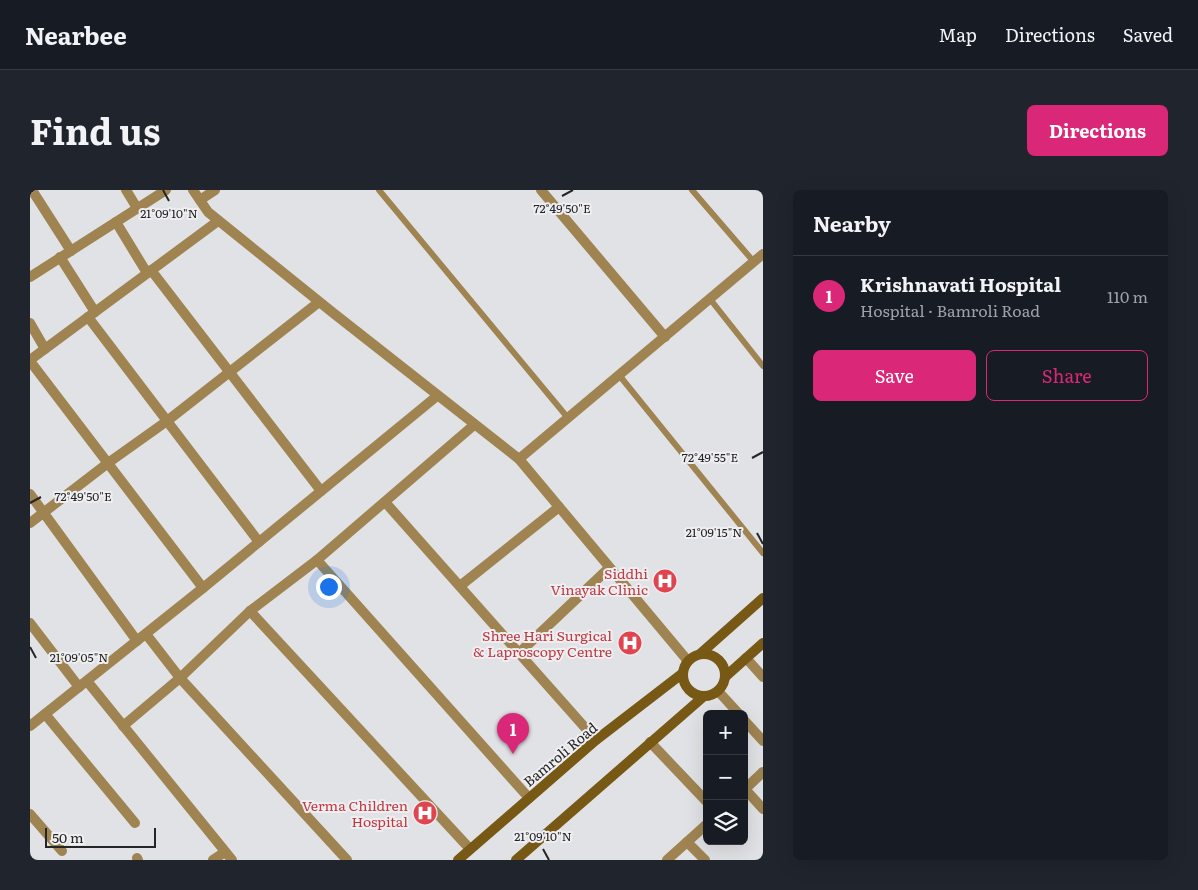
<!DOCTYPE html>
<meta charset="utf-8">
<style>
:root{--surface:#171b24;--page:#20242c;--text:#f1f3f6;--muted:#9ea1a6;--line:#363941;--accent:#db2777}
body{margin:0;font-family:Literata,serif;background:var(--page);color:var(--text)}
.controls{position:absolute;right:15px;bottom:15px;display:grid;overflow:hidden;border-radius:8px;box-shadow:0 5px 20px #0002}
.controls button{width:45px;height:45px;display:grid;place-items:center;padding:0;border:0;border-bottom:1px solid var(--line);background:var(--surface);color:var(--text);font:25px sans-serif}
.scale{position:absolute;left:15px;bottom:12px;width:111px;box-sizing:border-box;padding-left:5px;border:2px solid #252526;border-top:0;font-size:14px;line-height:18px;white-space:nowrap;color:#252526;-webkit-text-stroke:4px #efeff2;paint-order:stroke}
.you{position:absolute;left:298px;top:396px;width:18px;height:18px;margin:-12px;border:4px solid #fff;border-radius:50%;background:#1a73e8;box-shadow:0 0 0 8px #1a73e833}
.badge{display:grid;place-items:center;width:32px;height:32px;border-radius:50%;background:var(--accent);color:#fff;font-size:16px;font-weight:700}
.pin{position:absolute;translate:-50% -41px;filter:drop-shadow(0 1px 2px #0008)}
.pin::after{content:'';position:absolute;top:26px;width:18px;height:15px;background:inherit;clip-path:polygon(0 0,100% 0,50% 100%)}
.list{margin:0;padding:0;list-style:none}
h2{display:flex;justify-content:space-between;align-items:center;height:65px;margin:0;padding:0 20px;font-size:21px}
h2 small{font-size:16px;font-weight:400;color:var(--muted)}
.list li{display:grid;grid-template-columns:32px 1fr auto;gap:15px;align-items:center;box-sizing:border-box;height:80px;padding:0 20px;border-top:1px solid var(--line)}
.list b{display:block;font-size:19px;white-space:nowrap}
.list p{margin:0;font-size:16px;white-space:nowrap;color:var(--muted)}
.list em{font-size:16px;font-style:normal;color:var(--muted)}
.actions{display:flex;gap:10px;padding:15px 20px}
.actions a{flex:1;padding:11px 0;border:1px solid var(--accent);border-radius:8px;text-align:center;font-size:18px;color:var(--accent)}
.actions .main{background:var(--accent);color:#fff}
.icon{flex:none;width:28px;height:28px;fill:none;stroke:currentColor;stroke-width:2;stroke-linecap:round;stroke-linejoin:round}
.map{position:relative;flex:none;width:733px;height:670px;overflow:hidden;border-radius:8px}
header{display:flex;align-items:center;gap:30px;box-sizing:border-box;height:70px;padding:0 25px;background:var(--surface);border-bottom:1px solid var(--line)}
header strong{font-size:24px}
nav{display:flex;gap:28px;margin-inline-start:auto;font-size:18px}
.intro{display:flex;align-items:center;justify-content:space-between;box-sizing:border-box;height:120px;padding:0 30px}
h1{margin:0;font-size:35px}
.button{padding:12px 22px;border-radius:8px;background:var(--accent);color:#fff;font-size:18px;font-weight:700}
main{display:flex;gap:30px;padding:0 30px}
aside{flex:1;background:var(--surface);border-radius:8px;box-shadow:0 5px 20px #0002}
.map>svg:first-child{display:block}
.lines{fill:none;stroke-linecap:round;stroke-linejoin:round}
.lane{stroke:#9f8452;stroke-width:6}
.street{stroke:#9f8452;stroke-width:10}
.secondary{stroke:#775814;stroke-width:10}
.ticks{fill:none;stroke:#252526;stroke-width:2}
.labels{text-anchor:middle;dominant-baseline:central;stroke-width:4;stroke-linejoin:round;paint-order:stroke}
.health-label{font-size:14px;fill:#be3a42;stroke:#efeff2;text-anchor:end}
.street-label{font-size:14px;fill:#252526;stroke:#efeff2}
.ticks-label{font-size:12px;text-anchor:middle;fill:#252526;stroke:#efeff2;stroke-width:4;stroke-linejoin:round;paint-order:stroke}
</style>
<header>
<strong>Nearbee</strong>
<nav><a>Map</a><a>Directions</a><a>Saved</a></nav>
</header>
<div class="intro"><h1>Find us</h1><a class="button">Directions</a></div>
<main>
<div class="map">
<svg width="733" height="670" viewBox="0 0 733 670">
<rect width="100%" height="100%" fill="#e1e2e5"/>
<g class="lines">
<!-- lane -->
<g class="lane">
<polyline points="349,0 538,228"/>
<polyline points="662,0 724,72"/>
<polyline points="680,109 733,176"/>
<polyline points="589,185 733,363"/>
</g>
<!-- street -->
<g class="street">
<polyline points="2,0 41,61"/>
<polyline points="96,0 107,18"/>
<polyline points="163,0 178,22 302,122 489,269"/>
<polyline points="511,0 635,147"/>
<polyline points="170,10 185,0"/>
<polyline points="86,32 117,83"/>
<polyline points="30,67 65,122"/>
<polyline points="121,80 291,301"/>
<polyline points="0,87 136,0"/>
<polyline points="58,127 229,352"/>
<polyline points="0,133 15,159"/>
<polyline points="0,170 188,31"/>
<polyline points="0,171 173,398"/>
<polyline points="0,304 107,451"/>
<polyline points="355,312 566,550"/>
<polyline points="0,333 78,273 137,231 289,112"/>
<polyline points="287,370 499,608"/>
<polyline points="430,396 529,317"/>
<polyline points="220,421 440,659"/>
<polyline points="0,433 49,497"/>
<polyline points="116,444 150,488 317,670"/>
<polyline points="489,463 579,378"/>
<polyline points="716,468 733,487"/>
<polyline points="658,471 489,269 733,64"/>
<polyline points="57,491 202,670"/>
<polyline points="688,501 709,524"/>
<polyline points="15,524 105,633"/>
<polyline points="714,530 733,551"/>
<polyline points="0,536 173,398 407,206"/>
<polyline points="93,536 150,488 220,421 287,370 444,235"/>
<polyline points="620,552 677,612"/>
<polyline points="715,599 733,619"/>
<polyline points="714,600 733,582"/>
<polyline points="0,624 32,661"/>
<polyline points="657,652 675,670"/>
<polyline points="107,668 108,670"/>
<polyline points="183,670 195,662"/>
<polyline points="637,670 677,634"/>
</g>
<!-- secondary -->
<g class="secondary">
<circle cx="674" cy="485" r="21"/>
<polyline points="670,464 733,408"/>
<polyline points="695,487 733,453"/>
<polyline points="428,670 566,550 653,483"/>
<polyline points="486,670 673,507"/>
</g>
</g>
<!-- ticks -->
<path class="ticks" d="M133 0 139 11M532 6 543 0M722 268 733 262M0 313 11 307M727 343 733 354M0 457 6 468M513 659 519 670"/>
<!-- icons -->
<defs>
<symbol id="hospital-disc" viewBox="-11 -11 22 22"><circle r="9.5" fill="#e0444e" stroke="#efeff2"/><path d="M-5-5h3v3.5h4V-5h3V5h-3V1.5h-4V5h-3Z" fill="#fff"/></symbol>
</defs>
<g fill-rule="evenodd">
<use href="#hospital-disc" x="621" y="377" width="28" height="28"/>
<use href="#hospital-disc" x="586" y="439" width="28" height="28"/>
<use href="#hospital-disc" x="381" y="609" width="28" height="28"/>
</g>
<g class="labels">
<!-- health labels -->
<g class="health-label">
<text x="618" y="383">Siddhi<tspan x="618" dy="16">Vinayak Clinic</tspan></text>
<text x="582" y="445">Shree Hari Surgical<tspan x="582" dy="16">&amp; Laproscopy Centre</tspan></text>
<text x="378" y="615">Verma Children<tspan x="378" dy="16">Hospital</tspan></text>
</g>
<!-- street labels -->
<g class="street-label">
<text transform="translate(530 564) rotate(-40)">Bamroli Road</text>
</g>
</g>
<g class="ticks-label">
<text x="532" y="23">72°49'50"E</text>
<text x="139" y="28">21°09'10"N</text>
<text x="680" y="272">72°49'55"E</text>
<text x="53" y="311">72°49'50"E</text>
<text x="684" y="347">21°09'15"N</text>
<text x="49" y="472">21°09'05"N</text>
<text x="513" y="651">21°09'10"N</text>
</g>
</svg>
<div class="controls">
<button>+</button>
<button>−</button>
<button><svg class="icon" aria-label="layers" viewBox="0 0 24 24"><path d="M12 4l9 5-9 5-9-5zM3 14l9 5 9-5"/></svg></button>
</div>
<div class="scale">50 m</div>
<div class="you"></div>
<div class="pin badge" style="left:483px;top:564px">1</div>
</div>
<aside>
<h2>Nearby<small></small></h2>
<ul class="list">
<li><span class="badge">1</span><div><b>Krishnavati Hospital</b><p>Hospital · Bamroli Road</p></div><em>110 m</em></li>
</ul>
<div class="actions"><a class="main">Save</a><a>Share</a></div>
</aside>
</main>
